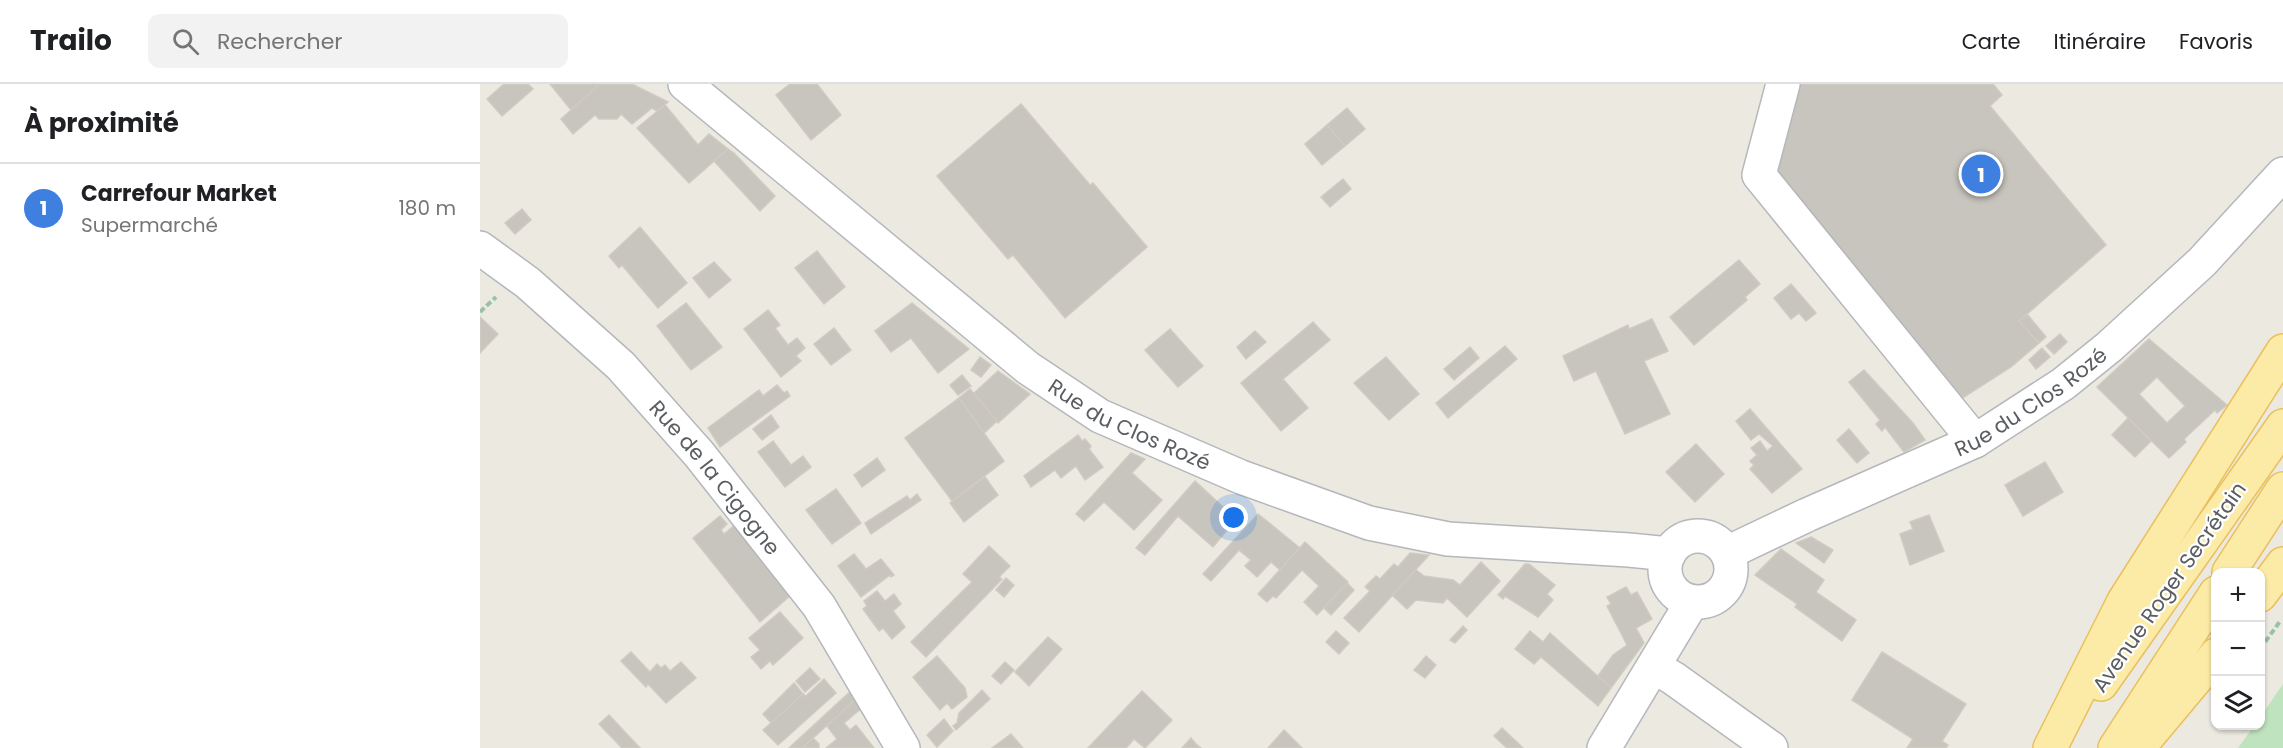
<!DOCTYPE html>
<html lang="fr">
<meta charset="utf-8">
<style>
:root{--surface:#fff;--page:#f2f2f2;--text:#202124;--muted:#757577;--line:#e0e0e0;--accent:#e13b32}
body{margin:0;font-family:Poppins,sans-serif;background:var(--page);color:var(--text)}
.controls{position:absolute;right:18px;bottom:18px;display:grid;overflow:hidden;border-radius:12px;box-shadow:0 2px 4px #0004}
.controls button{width:54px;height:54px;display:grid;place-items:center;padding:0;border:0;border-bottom:2px solid var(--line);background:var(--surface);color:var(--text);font:30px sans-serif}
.you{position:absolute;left:754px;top:434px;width:21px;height:21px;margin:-15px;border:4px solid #fff;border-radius:50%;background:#1a73e8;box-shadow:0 0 0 9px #1a73e833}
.badge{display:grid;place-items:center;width:39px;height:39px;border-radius:50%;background:var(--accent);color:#fff;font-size:20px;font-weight:700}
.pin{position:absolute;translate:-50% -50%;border:3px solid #fff;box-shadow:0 2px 6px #0006}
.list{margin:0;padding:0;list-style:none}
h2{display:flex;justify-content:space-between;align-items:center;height:78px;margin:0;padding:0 24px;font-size:26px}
h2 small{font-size:20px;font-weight:400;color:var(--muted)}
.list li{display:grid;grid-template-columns:39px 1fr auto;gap:18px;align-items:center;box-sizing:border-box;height:90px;padding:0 24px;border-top:2px solid var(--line)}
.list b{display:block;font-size:22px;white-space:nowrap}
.list p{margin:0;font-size:20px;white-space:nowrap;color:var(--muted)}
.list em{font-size:20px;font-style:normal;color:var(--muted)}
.icon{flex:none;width:33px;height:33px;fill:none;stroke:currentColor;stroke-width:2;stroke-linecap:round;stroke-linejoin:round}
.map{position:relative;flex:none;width:1803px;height:664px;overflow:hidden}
header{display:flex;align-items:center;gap:36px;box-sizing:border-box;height:84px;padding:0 30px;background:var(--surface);border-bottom:2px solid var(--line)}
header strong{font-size:28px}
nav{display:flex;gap:33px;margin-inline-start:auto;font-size:21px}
.search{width:420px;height:54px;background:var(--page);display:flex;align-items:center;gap:15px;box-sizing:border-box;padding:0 21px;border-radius:12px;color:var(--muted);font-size:22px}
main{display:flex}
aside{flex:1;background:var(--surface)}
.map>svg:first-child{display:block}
.green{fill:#bfe3be}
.building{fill:#c8c4be;stroke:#d0cbc0;stroke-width:1.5;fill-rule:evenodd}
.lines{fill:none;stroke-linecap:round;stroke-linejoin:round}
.minor-casing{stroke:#b4b7bb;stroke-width:36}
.major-casing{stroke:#ebbf5b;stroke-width:36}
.path{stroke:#98c3a3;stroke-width:4;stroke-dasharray:6 3;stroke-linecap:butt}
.minor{stroke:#fff;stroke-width:33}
.major{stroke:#fbeba7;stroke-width:33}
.labels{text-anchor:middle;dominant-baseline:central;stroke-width:4.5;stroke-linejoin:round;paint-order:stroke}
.street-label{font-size:21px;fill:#5a5d61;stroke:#fff}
</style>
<header>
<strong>Trailo</strong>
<div class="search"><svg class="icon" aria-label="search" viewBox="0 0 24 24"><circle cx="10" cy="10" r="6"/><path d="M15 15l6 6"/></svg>Rechercher</div>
<nav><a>Carte</a><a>Itinéraire</a><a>Favoris</a></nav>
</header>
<main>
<aside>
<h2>À proximité<small></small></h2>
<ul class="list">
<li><span class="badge" style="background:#3f7fe0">1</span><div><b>Carrefour Market</b><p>Supermarché</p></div><em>180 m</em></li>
</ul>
</aside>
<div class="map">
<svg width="1803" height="664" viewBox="0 0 1803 664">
<rect width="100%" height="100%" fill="#ece9e1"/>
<!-- green -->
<polygon class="green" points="1803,600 1803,664 1758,664 1774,642 1780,642 1781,632"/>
<!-- building -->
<g class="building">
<polygon points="24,0 48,0 53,5 22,32 7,15"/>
<polygon points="70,0 120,0 91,26"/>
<polygon points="120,0 152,0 188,18 177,27 172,24 152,40 141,30 137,35 119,35 115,31 93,50 81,35"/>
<polygon points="310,0 337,0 361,31 331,56 296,11"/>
<polygon points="1308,0 1513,0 1522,11 1510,22 1626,161 1539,237 1559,259 1531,283 1481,315 1294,91"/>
<polygon points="541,20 610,101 613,99 667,163 585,234 533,171 528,175 457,92"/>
<polygon points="185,21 218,61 229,50 248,65 209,99 157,44"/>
<polygon points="867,24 885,45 865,62 847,41"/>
<polygon points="847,41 865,62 842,81 825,60"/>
<polygon points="248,65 254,69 295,112 280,127 234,77"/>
<polygon points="863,95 871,105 850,123 841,113"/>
<polygon points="42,125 51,136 35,150 25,139"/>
<polygon points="160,143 207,199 178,224 142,181 139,184 129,172"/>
<polygon points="337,167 365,203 344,220 315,184"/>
<polygon points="1259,176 1280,200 1265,213 1267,216 1214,261 1190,233"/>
<polygon points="234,178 251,196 229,214 213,194"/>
<polygon points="1311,200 1336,229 1326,237 1319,229 1311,235 1294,214"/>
<polygon points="206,219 242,263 211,286 177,242"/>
<polygon points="432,219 489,265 458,289 431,254 411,268 395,247"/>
<polygon points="288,226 300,241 295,244 308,261 317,254 325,264 316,272 321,277 301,293 264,245"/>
<polygon points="1547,230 1566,253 1559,259 1539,237"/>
<polygon points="0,233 18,250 0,269"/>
<polygon points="1172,235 1188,267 1164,277 1190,330 1145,350 1116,287 1094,297 1083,272 1148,241 1149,245"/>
<polygon points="833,238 850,256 803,295 828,324 801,347 761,299"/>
<polygon points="354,244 371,266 351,281 334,260"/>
<polygon points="690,245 723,282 698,303 665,266"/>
<polygon points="775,247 786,258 766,275 757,263"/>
<polygon points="1580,250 1587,258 1574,270 1566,262"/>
<path d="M1669 255 1747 321 1737 329 1735 326 1704 355 1706 358 1689 374 1617 303ZM1677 293 1705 322 1687 339 1659 310Z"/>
<polygon points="1025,262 1037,275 968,334 956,319"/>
<polygon points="990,263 999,274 974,296 964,285"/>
<polygon points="1562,264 1570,273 1556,285 1549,276"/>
<polygon points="500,273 511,281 501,293 491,286"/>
<polygon points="906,273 939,310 909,336 874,299"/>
<polygon points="1384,286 1433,339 1445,356 1424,368 1405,343 1402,347 1396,340 1400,336 1369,298"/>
<polygon points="518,287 550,310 518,339 493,310"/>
<polygon points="482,291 491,302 478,311 470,301"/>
<polygon points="297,301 304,309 307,307 310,312 240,363 228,344 279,306 283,312"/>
<polygon points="490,305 517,337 504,349 479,314"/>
<polygon points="479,314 524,377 472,417 425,354"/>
<polygon points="1270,325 1322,385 1292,409 1270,385 1274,381 1270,377 1277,371 1271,364 1280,357 1287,367 1293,362 1279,350 1271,356 1256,337"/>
<polygon points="291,331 299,343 282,356 273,345"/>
<polygon points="1648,334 1671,357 1655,373 1632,351"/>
<polygon points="1369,345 1389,369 1377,379 1357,356"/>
<polygon points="598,351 602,357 605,355 611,362 609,365 623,383 605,396 596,382 581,394 575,386 551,403 544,392"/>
<polygon points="293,357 311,381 323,372 331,383 305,403 278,368"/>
<polygon points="1216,360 1244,390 1215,418 1186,388"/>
<polygon points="651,369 665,375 652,389 682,416 654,446 624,418 604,437 596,430"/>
<polygon points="397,374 405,386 382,403 374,391"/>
<polygon points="1565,378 1583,408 1543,432 1525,401"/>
<polygon points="505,393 518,411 484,438 470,419"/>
<polygon points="715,397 756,435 733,463 698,432 665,471 656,464"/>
<polygon points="356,405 381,439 352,460 326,426"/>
<polygon points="437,410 441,416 391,450 385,439 427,412 430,416"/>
<polygon points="778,430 820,464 800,486 791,478 777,493 765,482 771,476 759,466 731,497 723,490"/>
<polygon points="1449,431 1464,467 1430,481 1420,450 1433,445 1430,438"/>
<polygon points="240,432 247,440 241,446 244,450 256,440 311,511 280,538 213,454"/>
<polygon points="1331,453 1353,466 1344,479 1316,459"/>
<polygon points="825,458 868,498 837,531 824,518 839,502 822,486 796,514 793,512 787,518 778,510"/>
<polygon points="509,462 530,482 519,493 522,495 446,573 431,558 492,498 483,490"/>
<polygon points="1301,465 1344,496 1336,508 1376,536 1362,557 1315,523 1317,520 1275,491"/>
<polygon points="930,469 949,471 879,548 864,534 890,507 885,503 896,492 900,495 914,480 918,483"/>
<polygon points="374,470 386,485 401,475 414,491 411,493 410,491 381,513 358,482"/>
<polygon points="1001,478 1020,497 987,533 967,514 963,519 936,516 927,525 912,511 936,486 944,492 973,496 980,501"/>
<polygon points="1045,480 1049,480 1075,501 1067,510 1073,516 1058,533 1025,512 1023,515 1018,511"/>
<polygon points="526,494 534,501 524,513 516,506"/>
<polygon points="867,499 874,506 851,531 844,524"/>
<polygon points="1146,503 1151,511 1157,508 1172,535 1156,544 1164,559 1131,604 1118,592 1133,571 1147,561 1127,522 1131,520 1127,513"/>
<polygon points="397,507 405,517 414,510 421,520 413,527 425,543 412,555 403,544 399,547 383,525 387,522 384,517"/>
<polygon points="300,528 323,554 293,581 290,577 281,585 271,573 280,566 269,554"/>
<polygon points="983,542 987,546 975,559 970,556"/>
<polygon points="856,547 869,559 859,570 846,558"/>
<polygon points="1050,547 1063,558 1070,549 1131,604 1118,622 1061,573 1054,580 1035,565"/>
<polygon points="568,553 582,565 549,602 535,588"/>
<polygon points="151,568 170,588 177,580 181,584 185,581 190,587 201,578 216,594 186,619 168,600 166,603 141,577"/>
<polygon points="1402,568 1486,620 1462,657 1468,661 1466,664 1427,664 1433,655 1372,616"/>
<polygon points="457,572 485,604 487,613 472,625 467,619 460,626 433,593"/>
<polygon points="946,572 956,581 945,594 934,586"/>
<polygon points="525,578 534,586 521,600 512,592"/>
<polygon points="330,584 340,595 325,608 316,597"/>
<polygon points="344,595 356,609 298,661 283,646 323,610 326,612"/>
<polygon points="314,599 323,610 291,639 283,630"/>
<polygon points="373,605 378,613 322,664 309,664"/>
<polygon points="502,606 510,615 476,646 473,642 477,639 479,629"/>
<polygon points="662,607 692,636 665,664 654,655 646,664 608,664"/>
<polygon points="378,613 383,623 364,639 370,646 376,641 394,664 346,664 357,655 347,642"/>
<polygon points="129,631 160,664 142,664 119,640"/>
<polygon points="464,635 473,647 457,663 447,651"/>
<polygon points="1022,644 1043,664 1027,664 1014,652"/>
<polygon points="804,646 822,664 788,664"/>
<polygon points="531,650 543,664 512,664"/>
<polygon points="333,654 339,660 339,664 322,664"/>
<polygon points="711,654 716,660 721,664 702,664"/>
</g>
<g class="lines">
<defs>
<g id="minor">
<path id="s1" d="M205 0 548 284 620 332 761 393 889 439 968 455 1149 466 1189 470"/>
<polyline points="1303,0 1279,91 1495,357"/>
<path id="s2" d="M0 164 48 199 141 282 219 370 339 522 423 664"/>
<circle cx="1218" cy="485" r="33"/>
<path id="s3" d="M1247 469 1327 431 1495 357 1583 300 1629 263 1722 178 1803 90"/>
<polyline points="1174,583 1193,594 1291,664"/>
<polyline points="1124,664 1212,518"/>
</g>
<g id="major">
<polyline points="1749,488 1803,405"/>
<polyline points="1780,511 1803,480"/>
<polyline points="1621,600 1803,342"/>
<polyline points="1570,664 1644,517 1803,267"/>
<polyline points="1635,664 1736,509"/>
<polyline points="1658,664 1736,571"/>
</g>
</defs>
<!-- minor casing -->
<use href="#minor" class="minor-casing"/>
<!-- major casing -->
<use href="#major" class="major-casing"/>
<!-- path -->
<g class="path">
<polyline points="0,228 16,213"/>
<polyline points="1780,565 1801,536"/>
</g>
<!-- minor -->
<use href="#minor" class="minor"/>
<!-- major -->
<use href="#major" class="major"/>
</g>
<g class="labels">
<!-- street labels -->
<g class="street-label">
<text stroke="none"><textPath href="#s3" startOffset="340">Rue du Clos Rozé</textPath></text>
<text stroke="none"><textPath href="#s1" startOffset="562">Rue du Clos Rozé</textPath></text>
<text stroke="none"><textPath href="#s2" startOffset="330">Rue de la Cigogne</textPath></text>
<text transform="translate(1689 503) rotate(-55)">Avenue Roger Secrétain</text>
</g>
</g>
</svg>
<div class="controls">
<button>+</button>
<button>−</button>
<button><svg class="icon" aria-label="layers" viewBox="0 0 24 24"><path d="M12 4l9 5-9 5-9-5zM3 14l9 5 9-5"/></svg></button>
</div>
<div class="you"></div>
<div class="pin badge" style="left:1501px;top:90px;background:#3f7fe0">1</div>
</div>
</main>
